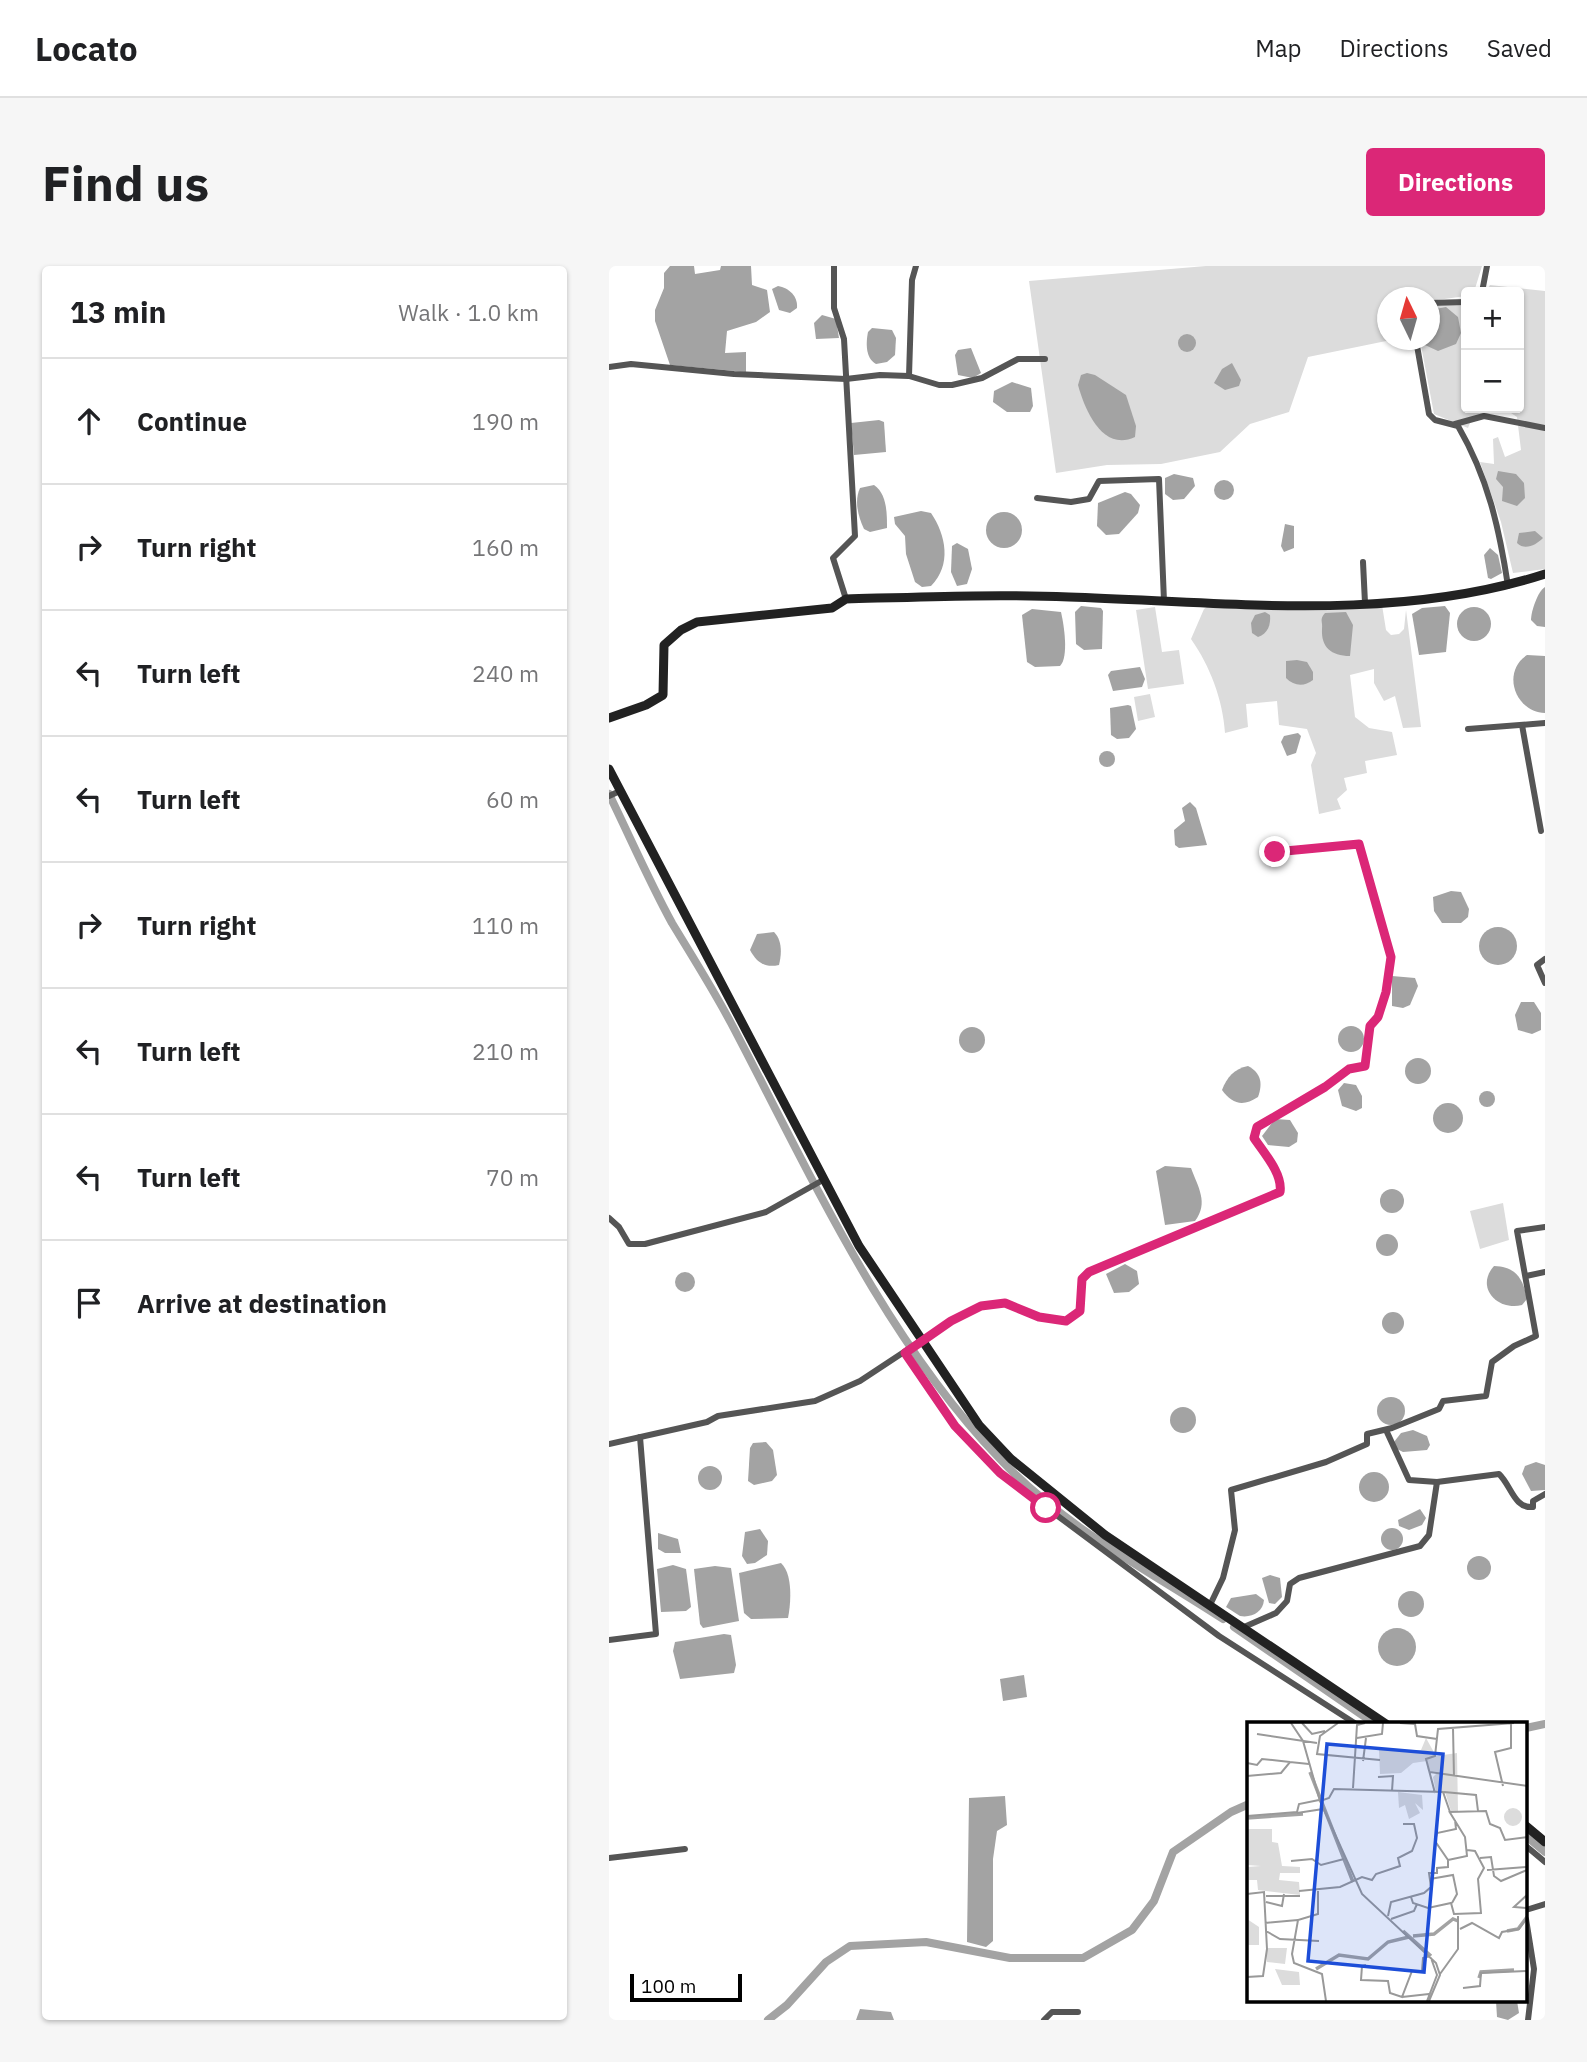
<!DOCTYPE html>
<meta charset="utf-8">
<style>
:root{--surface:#fff;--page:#f6f6f6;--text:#202124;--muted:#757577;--line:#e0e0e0;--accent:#db2777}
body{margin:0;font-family:"IBM Plex Sans",sans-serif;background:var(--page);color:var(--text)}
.controls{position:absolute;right:21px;top:21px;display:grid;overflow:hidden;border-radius:7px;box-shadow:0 2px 5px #0004}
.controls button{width:63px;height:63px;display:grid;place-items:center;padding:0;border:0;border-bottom:2px solid var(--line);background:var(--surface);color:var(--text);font:35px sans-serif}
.compass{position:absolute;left:768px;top:21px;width:63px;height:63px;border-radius:50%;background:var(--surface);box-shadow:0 2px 5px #0004;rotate:355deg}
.scale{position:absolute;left:21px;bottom:18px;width:112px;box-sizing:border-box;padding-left:7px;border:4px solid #000;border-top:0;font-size:19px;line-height:24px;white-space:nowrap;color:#000;-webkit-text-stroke:5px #fff;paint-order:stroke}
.stop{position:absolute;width:21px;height:21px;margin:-16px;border:5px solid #db2777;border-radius:50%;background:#fff}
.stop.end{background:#db2777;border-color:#fff;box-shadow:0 2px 7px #0008}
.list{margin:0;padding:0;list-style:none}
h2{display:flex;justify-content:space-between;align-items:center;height:91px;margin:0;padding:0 28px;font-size:30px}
h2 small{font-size:23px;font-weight:400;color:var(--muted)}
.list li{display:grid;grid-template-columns:46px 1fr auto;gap:21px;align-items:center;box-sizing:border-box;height:126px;padding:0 28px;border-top:2px solid var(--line)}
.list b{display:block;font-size:26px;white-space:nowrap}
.list em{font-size:23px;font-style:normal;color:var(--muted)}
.icon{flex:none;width:38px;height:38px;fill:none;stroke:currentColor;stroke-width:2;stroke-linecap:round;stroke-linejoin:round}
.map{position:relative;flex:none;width:936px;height:1754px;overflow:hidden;border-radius:7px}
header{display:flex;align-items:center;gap:42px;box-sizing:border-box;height:98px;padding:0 35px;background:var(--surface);border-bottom:2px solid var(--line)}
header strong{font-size:33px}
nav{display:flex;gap:38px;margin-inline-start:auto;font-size:24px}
.intro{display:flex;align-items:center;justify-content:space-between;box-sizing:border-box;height:168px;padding:0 42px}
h1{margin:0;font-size:49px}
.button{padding:18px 32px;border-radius:7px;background:var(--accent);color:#fff;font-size:24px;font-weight:700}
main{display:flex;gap:42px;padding:0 42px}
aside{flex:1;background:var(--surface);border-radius:7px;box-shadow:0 2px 5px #0004}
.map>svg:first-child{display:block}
.green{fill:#dcdcdc}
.water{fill:#a3a3a3}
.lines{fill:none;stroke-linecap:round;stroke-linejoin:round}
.canal{stroke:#a3a3a3;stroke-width:8}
.street{stroke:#555;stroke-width:6}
.secondary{stroke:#222;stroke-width:9}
.route{stroke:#db2777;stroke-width:9}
.inset-river{fill:none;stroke:#a3a3a3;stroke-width:3.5}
.inset-road{fill:none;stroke:#999;stroke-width:2}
.view{fill:#1d4ed8;fill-opacity:0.15;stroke:#1d4ed8;stroke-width:3.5}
.inset-edge{fill:none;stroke:#000;stroke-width:3.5}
</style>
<header>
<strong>Locato</strong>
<nav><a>Map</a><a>Directions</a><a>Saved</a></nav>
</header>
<div class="intro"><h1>Find us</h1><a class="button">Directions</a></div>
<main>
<aside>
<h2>13 min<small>Walk · 1.0 km</small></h2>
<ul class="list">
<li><svg class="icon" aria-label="ahead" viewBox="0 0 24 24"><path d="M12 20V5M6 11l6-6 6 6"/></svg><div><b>Continue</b></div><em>190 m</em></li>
<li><svg class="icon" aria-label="right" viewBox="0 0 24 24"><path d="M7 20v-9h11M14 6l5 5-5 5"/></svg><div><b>Turn right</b></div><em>160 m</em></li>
<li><svg class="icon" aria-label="left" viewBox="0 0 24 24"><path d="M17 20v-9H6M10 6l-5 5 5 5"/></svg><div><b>Turn left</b></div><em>240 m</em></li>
<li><svg class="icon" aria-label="left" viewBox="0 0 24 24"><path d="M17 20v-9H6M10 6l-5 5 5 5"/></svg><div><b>Turn left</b></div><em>60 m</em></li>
<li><svg class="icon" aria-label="right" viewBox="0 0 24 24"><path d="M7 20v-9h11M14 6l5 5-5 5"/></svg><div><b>Turn right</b></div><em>110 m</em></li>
<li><svg class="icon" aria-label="left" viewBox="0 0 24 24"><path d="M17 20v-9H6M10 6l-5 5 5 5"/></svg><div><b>Turn left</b></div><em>210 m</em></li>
<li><svg class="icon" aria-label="left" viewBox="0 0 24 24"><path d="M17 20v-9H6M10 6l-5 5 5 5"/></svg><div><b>Turn left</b></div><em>70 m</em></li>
<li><svg class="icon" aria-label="arrive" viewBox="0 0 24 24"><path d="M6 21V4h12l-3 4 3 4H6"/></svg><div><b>Arrive at destination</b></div></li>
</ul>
</aside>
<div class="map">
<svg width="936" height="1754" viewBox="0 0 936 1754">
<rect width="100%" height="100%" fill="#fff"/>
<!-- green -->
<g class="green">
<polygon points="597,0 873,0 865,26 857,26 857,30 821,35 820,32 778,32 778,74 782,74 699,91 680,146 641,158 611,186 552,198 498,199 447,207 420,15"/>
<polygon points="881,19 936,25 936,303 904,307 892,256 871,196 885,198 884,173 889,171 896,191 912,184 908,151 896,143 863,152 859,162 825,148 811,74 820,74 821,39 857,39 857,142 910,142 910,26 877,26"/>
<path d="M601 339H773L777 364 782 369 790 368 795 363 797 344 812 461 794 462 786 430 775 435 765 417V403L741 409 746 451 760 462 783 466 788 489 756 495 758 507 735 512 738 524 728 533 732 543 710 548 702 499 707 487 698 463 670 459 668 435 637 438 639 461 616 467C614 434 601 400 582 373L595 343Z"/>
<polygon points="546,341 553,386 570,384 575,418 539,423 527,344"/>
<polygon points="541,428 546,451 529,455 525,431"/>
<polygon points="894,937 900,974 871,983 861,945"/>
</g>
<!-- water -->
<g class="water">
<polygon points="61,0 85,0 86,8 111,4 112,0 142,0 143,19 158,24 161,46 147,56 118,65 116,87 137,86 137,106 61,99 46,55 46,44 55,22 55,7"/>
<path d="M169 20C180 22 189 30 188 42L181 47 170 44 163 23Z"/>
<polygon points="837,41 849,51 852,67 847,78 829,85 816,79 815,74 820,74 821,44"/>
<polygon points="213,49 227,53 230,72 207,73 205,57"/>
<path d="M263 62 283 64 287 72 286 89 278 96 267 98C256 92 257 76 259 66Z"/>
<circle cx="578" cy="77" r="9"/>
<polygon points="362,82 372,107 364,112 349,109 346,89 349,84"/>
<polygon points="623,97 632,114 630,120 616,124 605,117 613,103"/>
<path d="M478 107 486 109 517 129 527 160 526 171C493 186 476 144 469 119L472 109Z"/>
<polygon points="403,116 422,122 424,140 421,146 398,146 384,136 385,125"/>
<polygon points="270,154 275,156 277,186 245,189 242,157"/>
<polygon points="889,205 907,208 915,217 916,232 908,240 893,235 894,221 887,213"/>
<polygon points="565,208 584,212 586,220 575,233 564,234 556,228 556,212"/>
<circle cx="615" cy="224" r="10"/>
<path d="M265 219C278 228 278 247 278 262L261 266 255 263C249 250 245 235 251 222Z"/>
<polygon points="516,226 522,228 531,239 529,247 510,268 497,269 488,260 489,237"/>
<path d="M312 245 322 247C337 269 343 299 322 320L313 321 306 316 297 288 296 270 286 258 285 251Z"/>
<circle cx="395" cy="264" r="18"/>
<polygon points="676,258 685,260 685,282 675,286 672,280"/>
<path d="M926 265 934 272C927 279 916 285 908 277L910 267Z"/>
<polygon points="348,277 359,283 363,303 358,318 348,320 342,306 343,280"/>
<polygon points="881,282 889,289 893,307 882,313 879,312 875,289"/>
<path d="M936 321V361L928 360 922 354C922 345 929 325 936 321Z"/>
<polygon points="472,340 492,342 494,345 493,383 475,384 467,378 466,346"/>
<polygon points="836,340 841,347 837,386 810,389 803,348 813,342"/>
<circle cx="865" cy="358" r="17"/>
<path d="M423 343 452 346C455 359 460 391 451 400L426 401 418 396 413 349Z"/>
<path d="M656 346 661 349C662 358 659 368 649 371L643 367 642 357 646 349Z"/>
<path d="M737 346 744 359 741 390C722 390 712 381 713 363 714 355 710 354 716 347Z"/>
<path d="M918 389 936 390V447C906 446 892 406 918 389Z"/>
<path d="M688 394 698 396 704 406V414C695 421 685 420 677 412V395Z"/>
<polygon points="531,401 536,413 533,421 504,425 499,409 502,405"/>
<polygon points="519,439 522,440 527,463 520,472 508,473 502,469 501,442"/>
<polygon points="689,467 692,470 687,487 678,490 672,476 675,470"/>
<circle cx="498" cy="493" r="8"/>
<polygon points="581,536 587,542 598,579 570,582 566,579 565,564 576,555 573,542"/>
<polygon points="842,625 852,626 860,643 859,651 852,657 833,657 825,645 824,631"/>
<circle cx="889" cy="680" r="19"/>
<path d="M165 666C173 674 173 687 170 699 156 702 148 697 141 684L148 668Z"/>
<polygon points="783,710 806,712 809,720 801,739 794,742 783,740"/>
<polygon points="912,736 925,736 932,747 932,764 923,768 909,764 906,749"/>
<circle cx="742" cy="773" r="13"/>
<circle cx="363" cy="774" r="13"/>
<circle cx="809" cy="805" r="13"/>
<path d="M639 800C652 807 654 817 649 831 634 841 623 838 613 824 618 811 625 803 639 800Z"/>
<polygon points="735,817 747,819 753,830 753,842 747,845 733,840 729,824"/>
<circle cx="878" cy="833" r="8"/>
<circle cx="839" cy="852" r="15"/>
<polygon points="666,853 681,854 689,867 688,876 680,881 659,879 653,870"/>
<path d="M556 900 582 902C589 921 600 937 586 955L556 959 547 905Z"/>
<circle cx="783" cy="935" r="12"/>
<circle cx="778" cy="979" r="11"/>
<polygon points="516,998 528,1005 530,1018 520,1026 505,1027 497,1008"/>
<path d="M885 1000C907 1001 914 1012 918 1033L913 1039C888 1045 866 1021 885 1000Z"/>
<circle cx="76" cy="1016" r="10"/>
<circle cx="784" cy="1057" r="11"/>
<circle cx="782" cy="1145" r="14"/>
<circle cx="574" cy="1154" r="13"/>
<polygon points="804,1164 818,1170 821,1179 818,1184 794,1186 788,1183 785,1176 792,1167"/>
<polygon points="157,1176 164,1184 168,1209 163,1215 145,1219 139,1215 141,1182 144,1177"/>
<polygon points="927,1196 936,1199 936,1224 922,1225 913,1208 916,1200"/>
<circle cx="101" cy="1212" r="12"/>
<circle cx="765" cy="1221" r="15"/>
<polygon points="811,1243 817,1252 813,1259 800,1264 790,1260 789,1254"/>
<circle cx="783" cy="1273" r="11"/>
<polygon points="151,1263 159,1275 158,1289 146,1297 138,1298 133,1290 136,1266"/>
<polygon points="49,1267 69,1273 72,1287 56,1287 49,1283"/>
<circle cx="870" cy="1302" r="12"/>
<path d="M172 1297C184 1308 182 1337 179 1352L142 1353 135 1347 130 1307Z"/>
<polygon points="64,1299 77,1303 82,1341 77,1345 52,1346 48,1303"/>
<polygon points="106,1300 122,1302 130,1355 94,1362 91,1358 85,1303"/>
<polygon points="661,1309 671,1312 673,1331 666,1338 660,1337 653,1312"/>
<circle cx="802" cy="1338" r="13"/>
<path d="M647 1328 655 1334C654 1346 643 1352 631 1350L617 1341 622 1332Z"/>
<circle cx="788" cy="1381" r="19"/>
<polygon points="115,1368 122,1369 127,1399 125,1407 71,1413 64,1385 66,1376"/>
<polygon points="415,1409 418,1431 394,1435 391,1413"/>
<polygon points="396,1530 398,1559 388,1565 384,1593 384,1675 377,1681 358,1676 360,1532"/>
<polygon points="887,1735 908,1735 910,1747 899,1754 888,1751"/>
<polygon points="251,1743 282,1746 285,1754 247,1754"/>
</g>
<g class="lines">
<!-- canal -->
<g class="canal">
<path d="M0 528C21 571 40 615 63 657 83 690 104 723 122 757 200 905 274 1071 391 1193 455 1261 537 1303 614 1353"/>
<polyline points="625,1361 766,1458"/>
<polyline points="917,1462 936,1458"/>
<polyline points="917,1570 936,1586"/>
<polyline points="159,1754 178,1739 217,1696 241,1680 317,1676 401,1692 474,1692 523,1664 545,1635 564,1586 622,1546 640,1538"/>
</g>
<!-- street -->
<g class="street">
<polyline points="225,0 225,42 235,73 246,270 224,292 237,333"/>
<polyline points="873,26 878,0"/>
<polyline points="820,37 857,36"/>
<path d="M807 74 820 148 826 154 849 160C879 212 890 261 899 320"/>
<polyline points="0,101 22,98 125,108 237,113 271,109 300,110 330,119 343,119 373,112 409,93 436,93"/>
<polyline points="300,110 303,14 307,0"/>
<polyline points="846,158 875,150 936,162"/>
<polyline points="428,232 462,236 480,233 490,215 550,213 555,335"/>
<polyline points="754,296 756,337"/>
<polyline points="913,459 932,565"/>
<polyline points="859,463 936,457"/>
<polyline points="0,530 11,525"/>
<polyline points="936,693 928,699 936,717"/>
<polyline points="0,952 10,961 20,978 36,978 157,946 214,914"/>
<polyline points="917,1010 936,1006"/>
<polyline points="296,1087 346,1160 391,1207 610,1370 747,1458"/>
<path d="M777 1164 800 1214 828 1216 890 1208C902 1219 905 1243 924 1241V1235L936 1228"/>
<path d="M0 1178 98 1156 109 1150 206 1135 251 1115 342 1055 372 1040 395 1037 430 1050 457 1055 471 1045 473 1013 480 1006 671 926C674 908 654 887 645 872L648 861 716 821 740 803 756 800 761 760 769 751 777 726 782 691 750 578 666 586"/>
<polyline points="601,1339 614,1312 626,1264 622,1224 717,1196 758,1178 758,1168 783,1162 830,1143 834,1135 877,1130 883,1096 905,1080 927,1070 908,965 936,961"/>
<polyline points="635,1361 667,1347 678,1335 681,1318 690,1312 811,1280 820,1269 828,1216"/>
<polyline points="0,1374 47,1368 31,1171"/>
<polyline points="917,1580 936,1596"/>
<polyline points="0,1592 76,1583"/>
<polyline points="917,1644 936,1638"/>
<polyline points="917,1653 925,1703 919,1754"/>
<polyline points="435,1754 443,1746 469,1746"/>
</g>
<!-- secondary -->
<g class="secondary">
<path d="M0 452 37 439 54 429 55 379 72 364 88 356 223 342 237 333C311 331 386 328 460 331 617 336 785 357 936 308"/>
<polyline points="0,503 250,980 370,1159 402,1193 496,1269 777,1458"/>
<polyline points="917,1560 936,1576"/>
</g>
</g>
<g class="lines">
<!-- route -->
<path class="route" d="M437 1242 391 1207 346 1160 296 1087 342 1055 372 1040 396 1037 430 1051 457 1055 471 1045 473 1013 480 1006 671 926C674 908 655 887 645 872L648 861 716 821 740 803 756 800 761 760 769 751 777 726 782 691 750 578 666 586"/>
</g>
<!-- overview -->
<g transform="translate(638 1456)">
<rect width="280" height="280" fill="#fff"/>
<path d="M179 16 189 34 210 31 211 90 204 89 198 70H189L186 55 191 50 181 49 180 39 166 41 154 51 133 52 132 28H174ZM151 70 175 73 176 88 168 81 173 91 162 97 158 83 152 86ZM257 95a9 9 0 1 1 18 0a9 9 0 1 1-18 0ZM0 107H25V120L31 121 35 144 53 145V151H33L32 158 52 160 53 173 11 168 10 158H0V145L14 144 0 143ZM0 197 12 205V223H0ZM19 226H40L38 242 20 240ZM28 247 52 250 53 263H35Z" fill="#dcdcdc"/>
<path class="inset-river" d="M63 50 106 160M0 96 56 92M156 209 184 234M260 209 271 207 280 195M166 214 187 212 206 197 211 199M69 247 92 233 121 237 141 220 162 215M232 256 234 250 267 248"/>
<path class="inset-road" d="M44 1 56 19 73 79M55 1 65 12 78 9M91 1 73 14 70 32 133 38M153 1 168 2 170 14 190 17M206 6 207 55M10 12 70 21M110 16 135 12 136 1M116 39 119 16M0 41 10 43 15 37 43 40M183 50 280 64M0 54 34 51 43 40 62 42M131 55 146 54 145 69M256 64 248 30 264 26V1M106 66 110 3 118 1M197 70 229 73 231 89M188 71 179 37 188 34 191 7 267 1M50 91 76 87M0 94 50 90 52 82 72 78M233 136 244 135 247 154 254 159 280 148M201 138 220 134 218 115 202 89M44 139 65 137 74 143 97 137M240 148 280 145M190 152V146L201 145V138L188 119 190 111 209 107 208 98M183 157 206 153 210 172 205 181M71 167V192L51 198 45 232 47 241 75 252 79 279M52 169 93 165 115 155 125 158 129 152 153 144 151 136 165 129 170 116 167 102H156M0 172 17 170 20 227 16 254 0 255M280 173 267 185 280 186M19 174H53M164 175 166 181 181 186 204 181 207 192 234 191 231 157 237 146 228 129 220 128M19 180 35 184 37 172M141 194 144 180 177 171 184 165 182 151H190M144 197 167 189 170 182M18 201 51 198M213 207 225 201 252 216 255 210 272 207 280 196M19 209 33 217 72 219M119 243 115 244 114 258 141 259 143 271 155 275 165 249H175L176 236 183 234M193 252 211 227V194M216 266 233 264 234 251 280 249M155 275 182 272M180 279 190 253 184 236M182 279 193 253 189 241 115 172 73 79 82 76 87 67 196 70 203 90 239 89 243 102 253 106 258 118 280 115"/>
<path class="view" d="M80 22 196 32 177 250 61 239Z"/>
<rect width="280" height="280" class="inset-edge"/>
</g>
</svg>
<div class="controls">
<button>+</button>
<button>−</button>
</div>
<svg class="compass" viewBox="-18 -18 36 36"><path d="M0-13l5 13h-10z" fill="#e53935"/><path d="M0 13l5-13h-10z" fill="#757577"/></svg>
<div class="scale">100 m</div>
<div class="stop" style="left:437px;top:1242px"></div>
<div class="stop end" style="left:666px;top:586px"></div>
</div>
</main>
